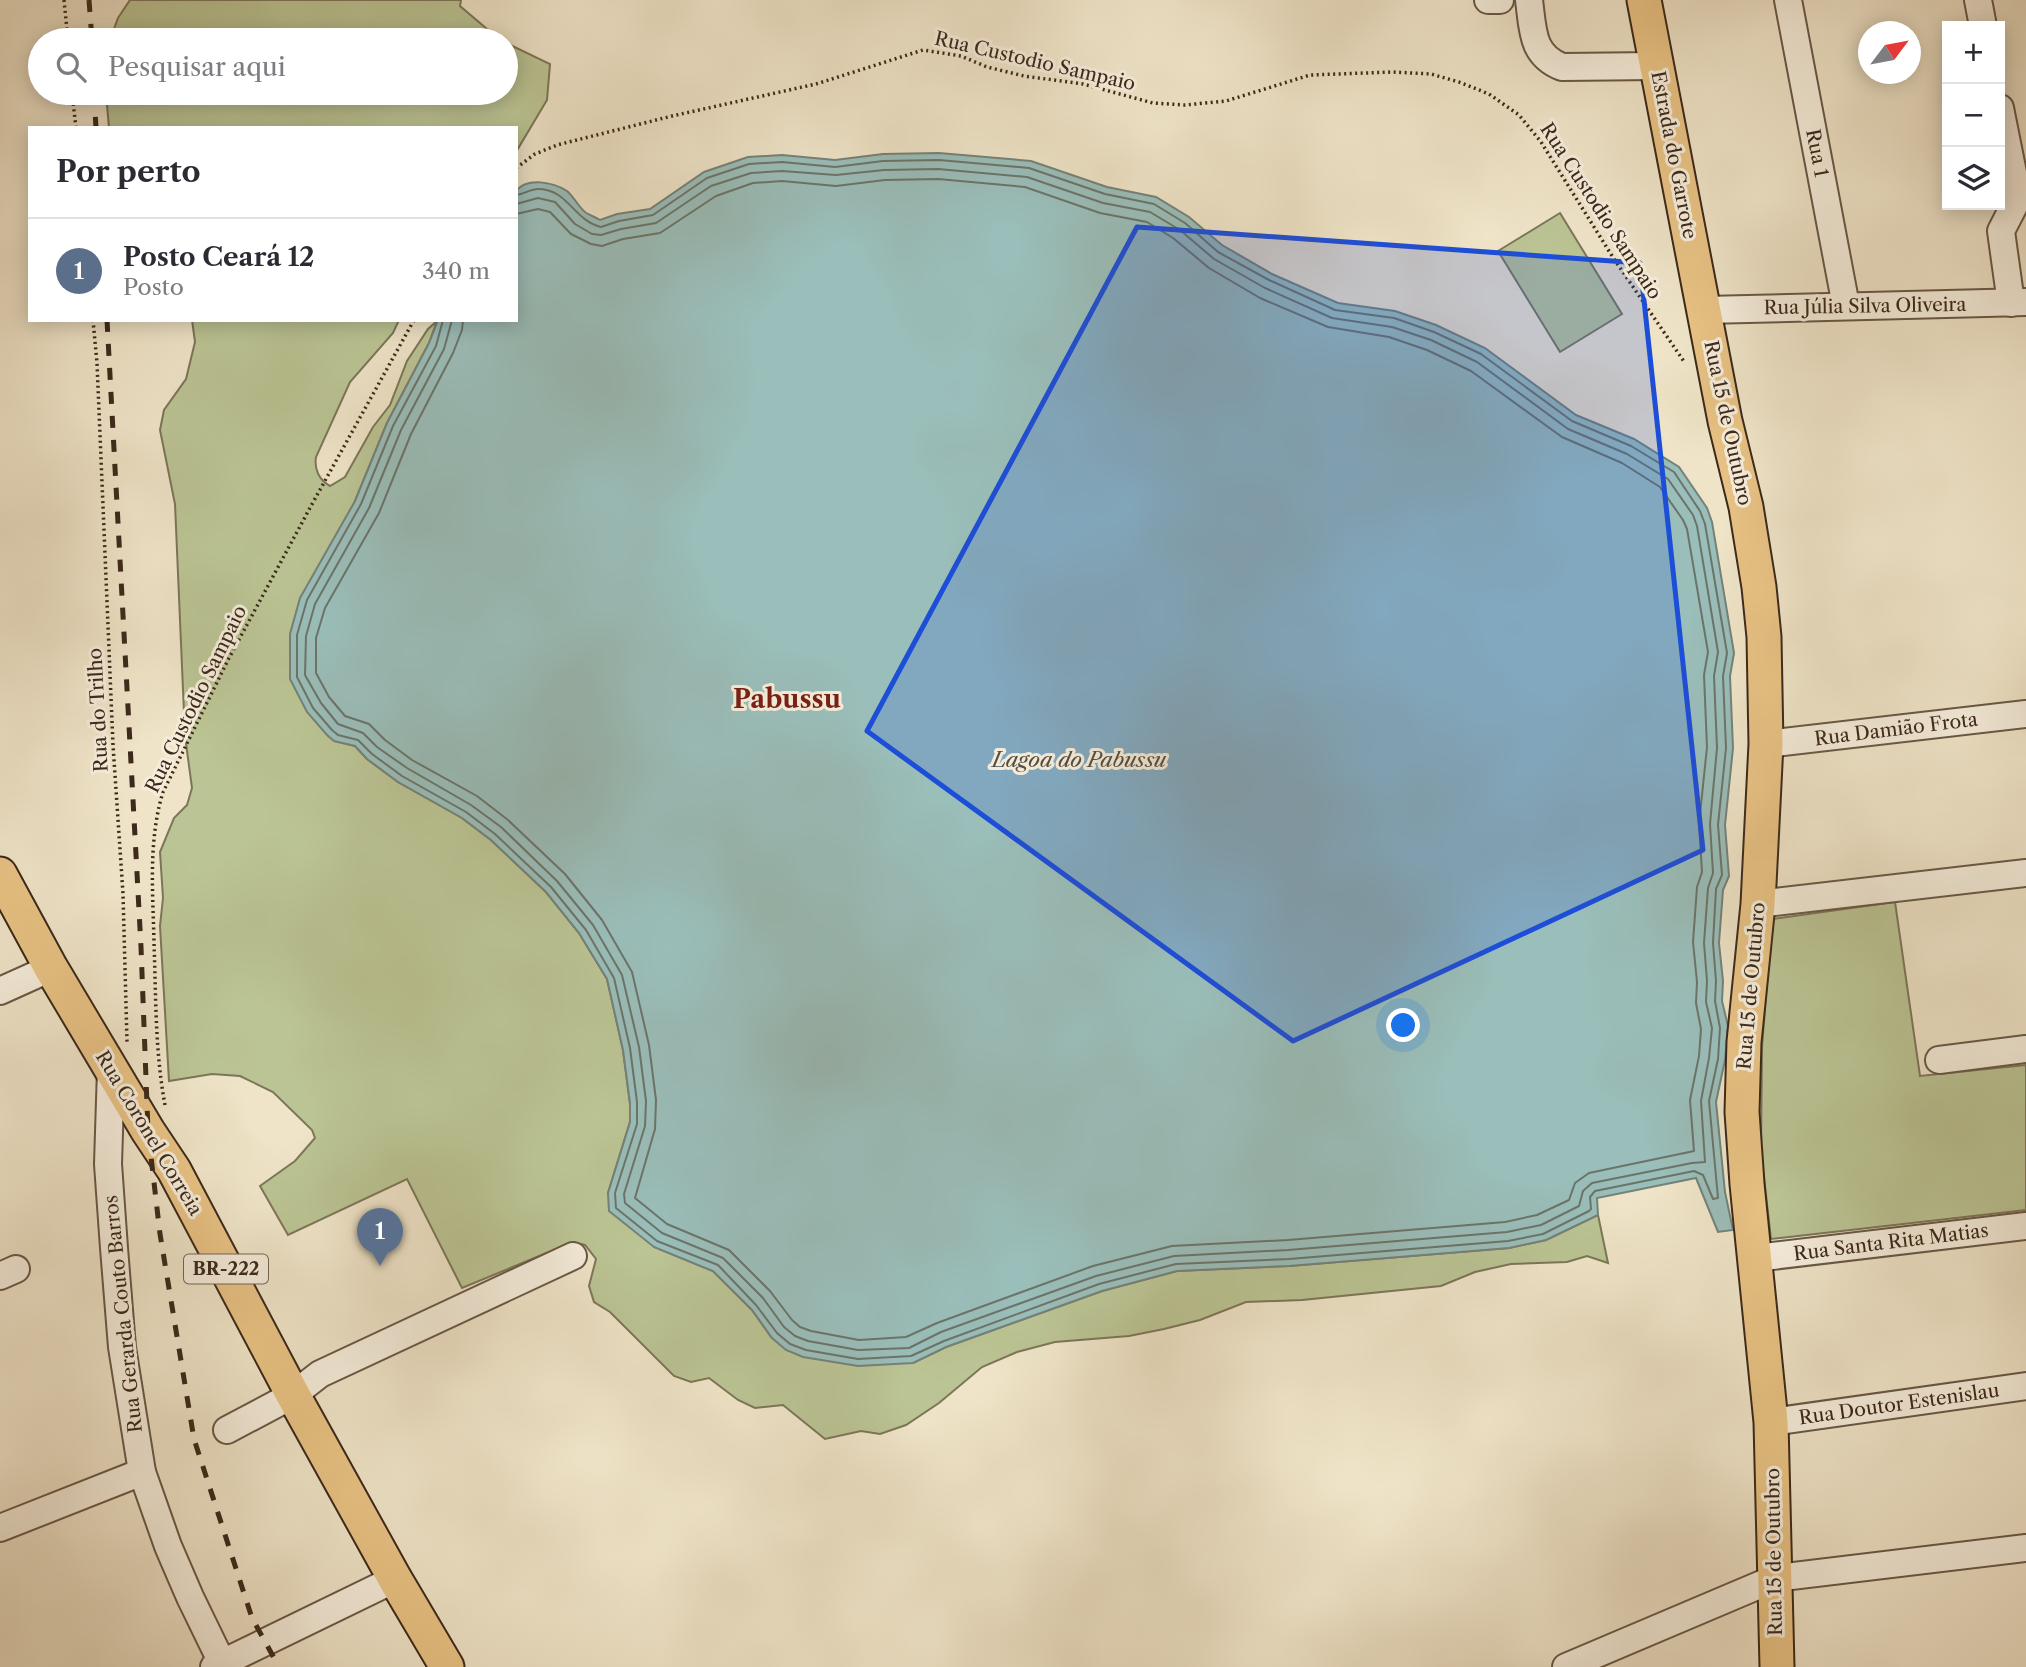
<!DOCTYPE html>
<html lang="pt">
<meta charset="utf-8">
<style>
:root{--surface:#fff;--page:#f2f2f3;--text:#2b2b33;--muted:#7c7c81;--line:#e1e1e2;--accent:#7c3aed}
body{margin:0;font-family:"Libre Caslon Text",serif;background:var(--page);color:var(--text)}
.controls{position:absolute;right:21px;top:21px;display:grid;overflow:hidden;border-radius:0px;box-shadow:0 4px 18px #0003}
.controls button{width:63px;height:63px;display:grid;place-items:center;padding:0;border:0;border-bottom:2px solid var(--line);background:var(--surface);color:var(--text);font:35px sans-serif}
.compass{position:absolute;left:1858px;top:21px;width:63px;height:63px;border-radius:50%;background:var(--surface);box-shadow:0 4px 18px #0003;rotate:58deg}
.you{position:absolute;left:1404px;top:1026px;width:24px;height:24px;margin:-18px;border:5px solid #fff;border-radius:50%;background:#1a73e8;box-shadow:0 0 0 10px #1a73e833}
.badge{display:grid;place-items:center;width:46px;height:46px;border-radius:50%;background:var(--accent);color:#fff;font-size:23px;font-weight:700}
.pin{position:absolute;translate:-50% -58px;filter:drop-shadow(0 2px 4px #0008)}
.pin::after{content:'';position:absolute;top:37px;width:24px;height:21px;background:inherit;clip-path:polygon(0 0,100% 0,50% 100%)}
.list{margin:0;padding:0;list-style:none}
h2{display:flex;justify-content:space-between;align-items:center;height:91px;margin:0;padding:0 28px;font-size:30px}
h2 small{font-size:23px;font-weight:400;color:var(--muted)}
.list li{display:grid;grid-template-columns:46px 1fr auto;gap:21px;align-items:center;box-sizing:border-box;height:105px;padding:0 28px;border-top:2px solid var(--line)}
.list b{display:block;font-size:26px;white-space:nowrap}
.list p{margin:0;font-size:23px;white-space:nowrap;color:var(--muted)}
.list em{font-size:23px;font-style:normal;color:var(--muted)}
.icon{flex:none;width:38px;height:38px;fill:none;stroke:currentColor;stroke-width:2;stroke-linecap:round;stroke-linejoin:round}
.map{position:relative;flex:none;width:2026px;height:1667px;overflow:hidden}
.search{position:absolute;background:var(--surface);box-shadow:0 4px 18px #0003;left:28px;top:28px;width:490px;height:77px;display:flex;align-items:center;gap:18px;box-sizing:border-box;padding:0 24px;border-radius:38px;color:var(--muted);font-size:26px}
.panel{position:absolute;background:var(--surface);box-shadow:0 4px 18px #0003;left:28px;top:126px;width:490px;height:196px;border-radius:0px}
.map>svg:first-child{display:block}
.green{fill:#bbc494;stroke:#7c7658;stroke-width:2}
.water{fill:#9abeba;stroke:#74827a;stroke-width:2}
.lines{fill:none;stroke-linecap:round;stroke-linejoin:round}
.shore{stroke:#6b746a;stroke-width:2}
.minor-casing{stroke:#695846;stroke-width:30}
.major-casing{stroke:#3c291b;stroke-width:37}
.path{stroke:#3c291b;stroke-width:3.5;stroke-dasharray:2 3.5;stroke-linecap:butt}
.minor{stroke:#f5eddb;stroke-width:26}
.major{stroke:#e8c284;stroke-width:33}
.rail{stroke:#3c291b;stroke-width:5;stroke-dasharray:12 12;stroke-linecap:butt}
.marked{fill:#1d4ed8;fill-opacity:0.2;stroke:#1d4ed8;stroke-width:5;stroke-linejoin:round}
.labels{text-anchor:middle;dominant-baseline:central;stroke-width:6;stroke-linejoin:round;paint-order:stroke}
.shield{fill:#f5eddb;stroke:#746455;stroke-width:2}
.shield-label{font-size:18px;font-weight:bold;fill:#3c291b}
.street-label{font-size:19px;fill:#3c291b;stroke:#f5eddb}
.water-label{font-size:21px;font-style:italic;fill:#544e43;stroke:#f5eddb}
.district-label{font-size:26px;font-weight:bold;fill:#7a1f14;stroke:#f5eddb}
</style>
<div class="map">
<svg width="2026" height="1667" viewBox="0 0 2026 1667">
<rect width="100%" height="100%" fill="#efe4c8"/>
<filter id="stains"><feTurbulence type="fractalNoise" baseFrequency=".00286" numOctaves="4"/><feColorMatrix values="0 0 0 0 .2 0 0 0 0 .09 0 0 0 0 .02 0 0 0 .5 -.17"/></filter>
<radialGradient id="worn" r=".72"><stop offset=".6" stop-color="#630" stop-opacity="0"/><stop offset="1" stop-color="#630" stop-opacity=".3"/></radialGradient>
<!-- green -->
<g class="green">
<polygon points="130,0 461,0 460,6 500,40 110,40 118,18"/>
<polygon points="506,43 550,64 547,100 516,152 516,128 109,128 106,93 506,93"/>
<polygon points="1560,213 1622,314 1560,352 1498,251"/>
<path d="M192 320H399L393 333 350 382 316 457C314 469 319 480 330 486L345 477 373 427 390 405 407 361 428 329 437 321 429 343 387 423 355 501 335 741 355 746 367 759 398 782 462 818 491 840 546 892 579 933 607 979 623 1050 630 1104V1122L608 1193 654 1247 713 1271 752 1310 772 1338 913 1363 946 1347 1102 1291 1177 1271 1289 1266 1509 1248 1546 1240 1598 1215 1608 1263 1587 1256 1567 1262 1511 1264 1475 1272 1441 1286 1302 1300 1246 1302 1200 1320 1164 1329 1129 1336 1055 1342 1017 1352 982 1367 939 1403 906 1425 880 1434 861 1431 825 1439 783 1405 755 1408 738 1400 709 1378 691 1382 674 1376 610 1312 594 1302 589 1286 596 1259 585 1245 573 1242 462 1288 407 1179 288 1235 260 1186 295 1161 315 1138 312 1130 273 1092 240 1076 212 1074 169 1081 160 926 163 898 160 852 174 818 187 805 192 788 185 736 175 504 160 430 164 410 186 379 195 342Z"/>
<polygon points="1895,902 1920,1076 2026,1065 2026,1210 1771,1239 1761,1151 1762,1047 1772,919"/>
</g>
<!-- water -->
<path class="water" d="M939 153 1031 161 1107 187 1156 197 1189 217 1222 245 1272 274 1338 303 1395 311 1436 325 1485 348 1576 415 1634 439 1679 467 1707 508 1712 522 1734 653 1730 676 1733 748 1725 825 1729 876 1723 890 1719 943 1723 981 1722 1001 1728 1026 1725 1060 1716 1102 1725 1192 1733 1230 1718 1232 1696 1178 1597 1198 1598 1215 1546 1240 1509 1248 1289 1266 1177 1271 1102 1291 946 1347 913 1363 858 1366 803 1357 786 1350 772 1338 752 1310 713 1271 654 1247 609 1211 608 1193 630 1122V1103L623 1050 607 979 579 933 546 892 491 840 462 818 398 782 367 759 355 746 334 741 327 735 307 712 290 679V634L300 598 355 501 387 423 429 343 438 320H516V191C527 177 553 182 567 191 574 197 578 206 585 212 589 215 595 217 600 220L617 214 650 209 704 172 748 157 782 155 835 160 883 154Z"/>
<g class="lines">
<!-- shore -->
<g class="shore">
<path d="M443 320 436 346 393 426 361 504 307 600 297 635V677L313 708 332 730 338 735 358 740 372 754 402 776 466 812 495 834 551 887 586 930 614 978 630 1048 637 1102V1124L615 1193 616 1208 657 1241 718 1265 756 1305 777 1333 790 1344 806 1350 858 1359 911 1356 944 1341 1099 1284 1176 1264 1289 1259 1508 1241 1543 1234 1589 1211 1591 1209 1590 1197 1595 1191 1694 1171 1703 1175 1713 1199 1718 1198 1709 1101 1718 1059 1720 1028 1715 1001 1716 981 1713 943 1716 889 1722 875 1718 825 1726 748 1723 676 1727 653 1705 524 1700 511 1674 472 1631 446 1572 421 1481 354 1434 332 1394 318 1335 310 1269 280 1218 252 1185 223 1154 204 1105 194 1029 168 939 160 883 161 835 167 782 162 749 164 707 178 653 215 619 221 601 227C573 220 568 189 538 189 531 189 524 194 516 195"/>
<polyline points="452,320 444,349 401,430 369,508 315,604 306,636 305,675 321,703 338,724 363,733 377,747 407,768 471,805 501,827 557,881 593,925 622,975 639,1047 646,1101 645,1126 624,1194 625,1203 662,1233 723,1258 763,1298 784,1327 795,1336 808,1341 858,1350 909,1348 941,1332 1096,1276 1174,1256 1288,1250 1507,1232 1541,1225 1579,1206 1583,1191 1592,1183 1692,1163 1705,1162 1701,1101 1709,1058 1712,1028 1706,1002 1707,981 1704,943 1708,888 1713,873 1710,824 1717,748 1714,676 1718,652 1697,526 1693,515 1668,479 1627,454 1568,429 1477,362 1431,340 1392,327 1332,318 1265,288 1214,259 1180,230 1150,212 1103,203 1027,177 938,169 884,170 836,175 782,171 751,173 711,186 656,223 621,229 601,235 592,234 575,224 555,202 538,198 516,204"/>
<polyline points="463,320 462,330 453,353 411,434 379,513 325,608 316,638 316,673 329,697 345,716 369,724 385,740 412,760 477,796 508,820 565,874 602,920 632,972 649,1045 656,1100 655,1129 635,1198 667,1224 729,1250 770,1291 792,1320 800,1327 811,1331 859,1340 906,1337 937,1323 1093,1266 1172,1246 1288,1240 1505,1222 1537,1215 1569,1200 1575,1183 1589,1173 1694,1151 1690,1100 1699,1056 1701,1029 1696,1003 1697,982 1693,942 1697,887 1702,872 1699,824 1707,747 1704,675 1708,652 1687,529 1683,520 1660,487 1622,463 1562,437 1471,371 1427,350 1389,337 1328,327 1260,298 1209,268 1173,238 1147,222 1100,213 1025,187 938,179 885,180 836,186 782,181 753,183 716,196 660,233 623,239 602,246 591,244 571,234 550,212 538,209 516,214"/>
</g>
<defs>
<g id="minor">
<polyline points="1488,0 1500,0"/>
<path d="M1529 0C1533 29 1531 55 1562 67L1656 66"/>
<polyline points="1788,0 1846,306"/>
<polyline points="1978,0 1983,26"/>
<polyline points="2000,108 2018,198 2001,231 2011,303"/>
<polyline points="1705,310 2026,302"/>
<polyline points="1766,744 2026,714"/>
<polyline points="1758,904 2026,873"/>
<polyline points="0,991 51,968"/>
<polyline points="1939,1060 2026,1049"/>
<polyline points="111,1069 108,1164 114,1248 122,1347 142,1472 168,1546 190,1597 224,1667"/>
<polyline points="1755,1258 2026,1226"/>
<polyline points="0,1276 16,1269"/>
<polyline points="1771,1422 2026,1386"/>
<polyline points="227,1430 293,1395 320,1374 573,1256"/>
<polyline points="0,1528 142,1472"/>
<polyline points="214,1667 395,1579"/>
<polyline points="1566,1667 1776,1578 2026,1548"/>
</g>
<g id="major">
<polyline points="1644,0 1725,421 1746,507 1759,587 1764,637 1766,744 1758,904 1744,1042 1742,1112 1747,1184 1771,1422 1777,1667"/>
<polyline points="0,874 51,968 148,1131 174,1170 293,1395 395,1579 447,1667"/>
</g>
</defs>
<!-- minor casing -->
<use href="#minor" class="minor-casing"/>
<!-- major casing -->
<use href="#major" class="major-casing"/>
<!-- path -->
<g class="path">
<polyline points="64,0 68,40"/>
<polyline points="72,93 76,128"/>
<polyline points="516,168 535,154 557,145 672,116 816,84 923,50 961,56 987,67 1024,76 1083,84 1153,103 1185,105 1226,101 1310,75 1393,72 1431,74 1459,82 1489,94 1519,115 1541,142 1614,259 1685,363"/>
<polyline points="93,320 97,363 113,745 123,894 127,1042"/>
<path d="M165 1105C155 1052 156 996 154 943 153 892 148 841 163 792L228 660 311 506 414 320"/>
</g>
<!-- minor -->
<use href="#minor" class="minor"/>
<!-- major -->
<use href="#major" class="major"/>
<!-- rail -->
<g class="rail">
<polyline points="89,0 92,40"/>
<polyline points="94,93 96,128"/>
<polyline points="107,320 141,947 148,1131 160,1234 194,1439 252,1618 279,1667"/>
</g>
</g>
<!-- marked area -->
<path class="marked" d="M1137 227 1640 263 1703 850 1293 1041 867 731Z"/>
<g class="labels">
<!-- shield labels -->
<rect class="shield" x="184" y="1254.5" width="84" height="29" rx="5"/>
<g class="shield-label">
<text x="226" y="1269">BR-222</text>
</g>
<!-- street labels -->
<g class="street-label">
<text transform="translate(1035 61) rotate(13)">Rua Custodio Sampaio</text>
<text transform="translate(1817 153) rotate(79)">Rua 1</text>
<text transform="translate(1674 155) rotate(79)">Estrada do Garrote</text>
<text transform="translate(1601 211) rotate(57)">Rua Custodio Sampaio</text>
<text transform="translate(1865 306) rotate(-1)">Rua Júlia Silva Oliveira</text>
<text transform="translate(1728 423) rotate(78)">Rua 15 de Outubro</text>
<text transform="translate(196 699) rotate(-64)">Rua Custodio Sampaio</text>
<text transform="translate(98 710) rotate(-93)">Rua do Trilho</text>
<text transform="translate(1896 729) rotate(-7)">Rua Damião Frota</text>
<text transform="translate(1751 986) rotate(-85)">Rua 15 de Outubro</text>
<text transform="translate(149 1133) rotate(59)">Rua Coronel Correia</text>
<text transform="translate(1891 1242) rotate(-7)">Rua Santa Rita Matias</text>
<text transform="translate(123 1314) rotate(-96)">Rua Gerarda Couto Barros</text>
<text transform="translate(1899 1404) rotate(-8)">Rua Doutor Estenislau</text>
<text transform="translate(1774 1552) rotate(-91)">Rua 15 de Outubro</text>
</g>
<!-- water labels -->
<g class="water-label">
<text x="1079" y="759">Lagoa do Pabussu</text>
</g>
<!-- district labels -->
<g class="district-label">
<text x="787" y="699">Pabussu</text>
</g>
</g>
<rect width="100%" height="100%" filter="url(#stains)"/>
<rect width="100%" height="100%" fill="url(#worn)"/>
</svg>
<div class="controls">
<button>+</button>
<button>−</button>
<button><svg class="icon" aria-label="layers" viewBox="0 0 24 24"><path d="M12 4l9 5-9 5-9-5zM3 14l9 5 9-5"/></svg></button>
</div>
<svg class="compass" viewBox="-18 -18 36 36"><path d="M0-13l5 13h-10z" fill="#e53935"/><path d="M0 13l5-13h-10z" fill="#7c7c81"/></svg>
<div class="you"></div>
<div class="pin badge" style="left:380px;top:1266px;background:#5c6f8a">1</div>
<div class="search"><svg class="icon" aria-label="search" viewBox="0 0 24 24"><circle cx="10" cy="10" r="6"/><path d="M15 15l6 6"/></svg>Pesquisar aqui</div>
<section class="panel">
<h2>Por perto<small></small></h2>
<ul class="list">
<li><span class="badge" style="background:#5c6f8a">1</span><div><b>Posto Ceará 12</b><p>Posto</p></div><em>340 m</em></li>
</ul>
</section>
</div>
